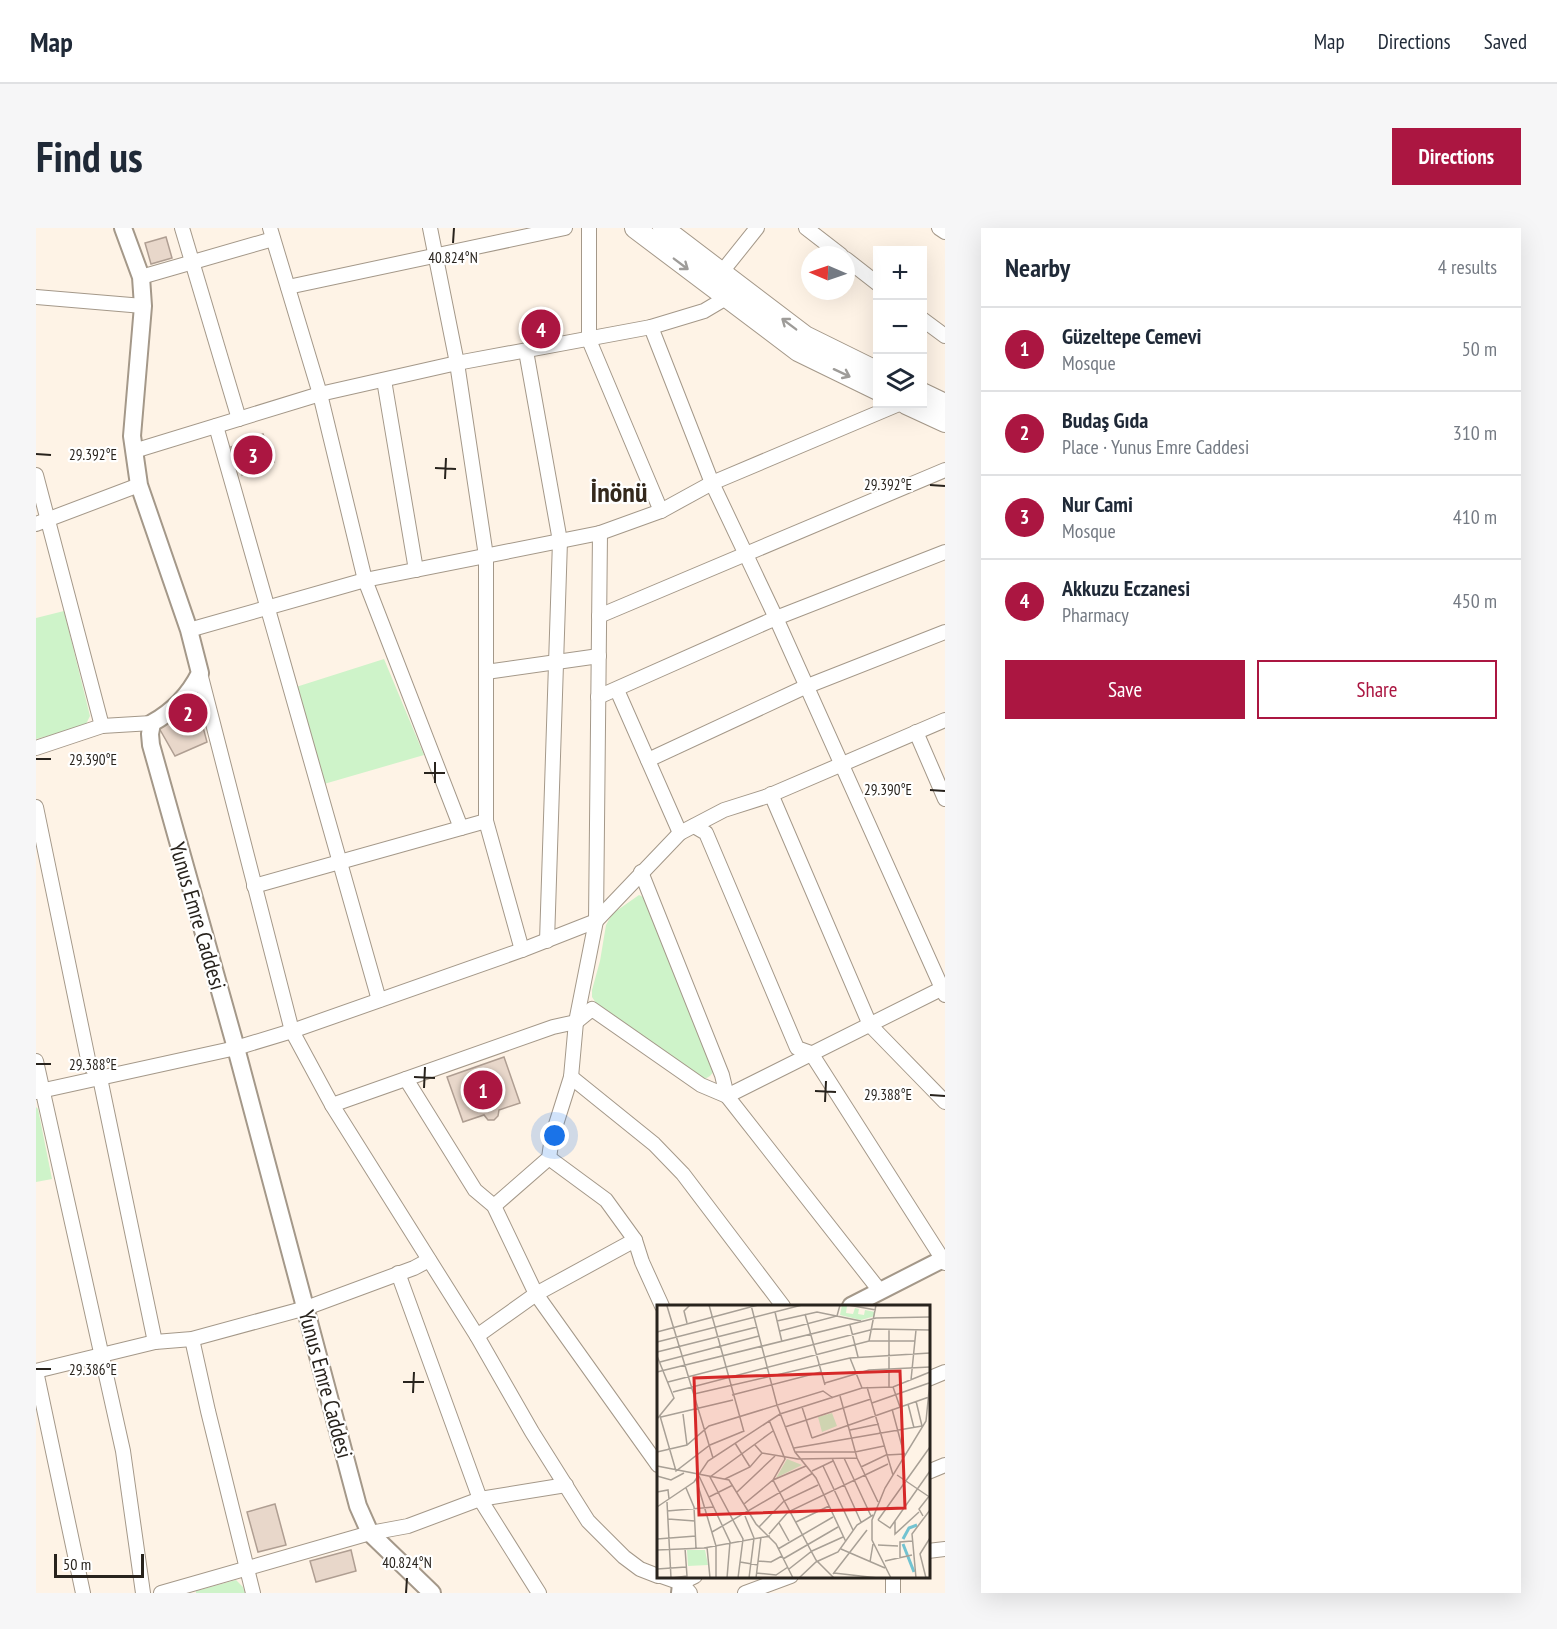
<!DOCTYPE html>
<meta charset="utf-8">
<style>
:root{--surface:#fff;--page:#f6f6f7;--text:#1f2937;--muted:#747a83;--line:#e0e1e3;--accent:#ab1641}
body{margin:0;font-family:"PT Sans Narrow",sans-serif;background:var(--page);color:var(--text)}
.controls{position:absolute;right:18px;top:18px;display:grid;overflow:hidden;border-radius:0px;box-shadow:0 6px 24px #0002}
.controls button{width:54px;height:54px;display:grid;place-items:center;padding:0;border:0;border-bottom:2px solid var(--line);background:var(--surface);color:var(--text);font:30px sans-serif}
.compass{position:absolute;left:765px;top:18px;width:54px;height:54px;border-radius:50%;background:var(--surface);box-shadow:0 6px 24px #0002;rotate:272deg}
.scale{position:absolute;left:18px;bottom:15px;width:90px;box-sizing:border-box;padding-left:6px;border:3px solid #28231d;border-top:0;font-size:16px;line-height:21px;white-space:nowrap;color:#28231d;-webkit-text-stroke:4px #fff;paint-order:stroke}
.you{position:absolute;left:519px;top:908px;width:21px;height:21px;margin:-15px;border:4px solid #fff;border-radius:50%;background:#1a73e8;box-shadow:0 0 0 9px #1a73e833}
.badge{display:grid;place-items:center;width:39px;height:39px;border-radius:50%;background:var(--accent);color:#fff;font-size:20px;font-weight:700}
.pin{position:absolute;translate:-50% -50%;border:3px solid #fff;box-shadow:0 2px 6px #0006}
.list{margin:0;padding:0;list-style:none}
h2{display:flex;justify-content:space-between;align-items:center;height:78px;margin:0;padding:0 24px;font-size:26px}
h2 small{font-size:20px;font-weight:400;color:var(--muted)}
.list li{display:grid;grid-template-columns:39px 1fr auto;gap:18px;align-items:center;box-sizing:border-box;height:84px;padding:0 24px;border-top:2px solid var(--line)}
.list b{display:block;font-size:22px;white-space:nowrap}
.list p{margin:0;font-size:20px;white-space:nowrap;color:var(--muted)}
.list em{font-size:20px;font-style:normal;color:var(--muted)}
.actions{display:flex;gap:12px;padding:18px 24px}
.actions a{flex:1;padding:14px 0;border:2px solid var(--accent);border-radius:0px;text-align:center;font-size:21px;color:var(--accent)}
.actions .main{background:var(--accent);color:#fff}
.icon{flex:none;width:33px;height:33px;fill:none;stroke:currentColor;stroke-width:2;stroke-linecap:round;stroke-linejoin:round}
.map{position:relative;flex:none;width:909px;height:1365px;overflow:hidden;border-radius:0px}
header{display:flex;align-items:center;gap:36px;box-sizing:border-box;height:84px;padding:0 30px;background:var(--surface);border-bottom:2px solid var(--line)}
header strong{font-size:28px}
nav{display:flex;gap:33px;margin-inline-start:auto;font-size:21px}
.intro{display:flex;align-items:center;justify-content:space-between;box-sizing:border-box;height:144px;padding:0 36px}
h1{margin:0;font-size:42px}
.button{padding:15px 27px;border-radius:0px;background:var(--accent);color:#fff;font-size:21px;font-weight:700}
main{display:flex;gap:36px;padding:0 36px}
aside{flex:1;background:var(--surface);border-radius:0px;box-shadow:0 6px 24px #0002}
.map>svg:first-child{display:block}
.green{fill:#cef3c9}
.building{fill:#e8d7ca;stroke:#af9e92;stroke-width:1.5}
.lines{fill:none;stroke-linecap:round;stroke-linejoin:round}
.minor-casing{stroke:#a49889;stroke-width:16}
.tertiary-casing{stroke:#a49889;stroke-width:20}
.secondary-casing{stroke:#a49889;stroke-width:22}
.minor{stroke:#fff;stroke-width:14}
.tertiary{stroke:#fff;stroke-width:16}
.secondary{stroke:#fff;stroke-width:20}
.oneway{stroke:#9e9c99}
.ticks{fill:none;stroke:#28231d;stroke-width:2}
.labels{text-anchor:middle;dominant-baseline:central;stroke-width:4.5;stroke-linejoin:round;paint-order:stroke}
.street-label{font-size:22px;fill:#28231d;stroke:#fff}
.district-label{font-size:28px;font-weight:bold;fill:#34291d;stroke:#fff}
.inset-river{fill:none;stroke:#73c3d1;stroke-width:3}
.inset-road{fill:none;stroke:#a8a096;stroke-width:1.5}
.view{fill:#d62828;fill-opacity:0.15;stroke:#d62828;stroke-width:3}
.inset-edge{fill:none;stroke:#28231d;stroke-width:3}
.ticks-label{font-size:15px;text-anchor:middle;fill:#28231d;stroke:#fff;stroke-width:4.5;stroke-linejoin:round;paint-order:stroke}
</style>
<header>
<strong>Map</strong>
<nav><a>Map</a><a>Directions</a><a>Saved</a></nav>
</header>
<div class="intro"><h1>Find us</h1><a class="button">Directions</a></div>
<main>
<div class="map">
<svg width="909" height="1365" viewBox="0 0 909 1365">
<rect width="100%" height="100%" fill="#fef3e6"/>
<!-- green -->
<g class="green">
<polygon points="28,383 54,488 49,498 0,511 0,390"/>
<polygon points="348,431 388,527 288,556 260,459"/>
<polygon points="603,667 609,670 679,842 674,848 669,851 663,848 560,775 556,769 556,762 564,733 570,697 576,686"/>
<polygon points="0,879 2,881 16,951 0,954"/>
<polygon points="200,1352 207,1359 209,1365 160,1365 160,1363"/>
</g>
<!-- building -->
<g class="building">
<polygon points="130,9 136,30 115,36 109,15"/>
<polygon points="227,206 238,234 206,247 195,219"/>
<polygon points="159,469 171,514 139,528 123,500"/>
<polygon points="468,829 484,875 463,882 462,888 458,892 452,892 448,887 427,894 411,849"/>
<polygon points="239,1276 250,1317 222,1324 211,1284"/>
<polygon points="315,1322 320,1343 280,1354 274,1333"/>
</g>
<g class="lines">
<defs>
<g id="minor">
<polyline points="146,0 203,191"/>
<polyline points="234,0 284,166 329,352 425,600"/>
<polyline points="394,0 421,135 450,328 450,593 486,722"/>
<polyline points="553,0 553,112 625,283"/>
<polyline points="770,0 805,27"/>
<polyline points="903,0 909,4"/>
<polyline points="810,31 842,56"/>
<polyline points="685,45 721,0"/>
<polyline points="105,49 237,11"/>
<polyline points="252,59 529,0"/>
<polyline points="0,69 107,78"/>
<polyline points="886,91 909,108"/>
<polyline points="615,99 676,255 740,390 909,767"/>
<polyline points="490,123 524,313 511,713"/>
<polyline points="348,152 380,342"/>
<polyline points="180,198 343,772"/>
<polyline points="98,223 284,166 421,135 615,99 668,83 690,70"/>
<polyline points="0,247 66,498"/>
<polyline points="0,296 103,257"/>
<polyline points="563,388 909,242"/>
<polyline points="153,402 329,352 564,305 625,283 676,255 863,176"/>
<polyline points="450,444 563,428"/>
<polyline points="164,445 256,803 296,877 441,1108 496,1204 552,1293 588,1329 604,1341 622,1348"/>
<polyline points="581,462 644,605"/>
<polyline points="562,469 740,390 909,324"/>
<polyline points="880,504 909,571"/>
<polyline points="0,520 66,498 116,495"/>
<polyline points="612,532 769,459 909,404"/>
<polyline points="735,566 834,797 909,874"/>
<polyline points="0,579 53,836 64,850 119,1114"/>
<polyline points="658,598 670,605 761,820 775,825 909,1035"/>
<polyline points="605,644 686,847 691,868 844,1063"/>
<polyline points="218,658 450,593"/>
<polyline points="0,833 87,1223 107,1365"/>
<polyline points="535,849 618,916 647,946 747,1078"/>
<polyline points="370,851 439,962 458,978 500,1066 622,1237"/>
<polyline points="0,864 200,820 256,803 486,722 560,693 644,605 688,582 732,568 909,492"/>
<polyline points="296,877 517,799 540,794 556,781 665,857 691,868 909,759"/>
<polyline points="513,930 570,972 599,1012 606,1034 626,1078"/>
<polyline points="458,978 513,930 516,909 535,849 540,794 560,693 564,305"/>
<polyline points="362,1045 444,1271 503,1365"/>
<polyline points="441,1108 500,1066 599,1012"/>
<polyline points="156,1111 172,1183 217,1365"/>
<polyline points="0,1143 119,1114 156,1111 270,1080 378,1040 393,1032"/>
<polyline points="0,1143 47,1365"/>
<polyline points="892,1151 909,1144"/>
<polyline points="892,1244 909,1237"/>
<polyline points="892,1323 909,1321"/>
<polyline points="625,1348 645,1355 654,1365"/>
<polyline points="645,1355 659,1348"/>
<polyline points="125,1365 334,1305 372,1298 444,1271 530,1257"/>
<polyline points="709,1365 755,1348"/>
<polyline points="857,1365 857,1348"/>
</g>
<g id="tertiary">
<path d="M87 0 105 49 107 78 96 208 103 257 153 402 164 445C153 467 138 483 116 495L114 506 115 517 200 820 322 1278 334 1305 396 1365"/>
<polyline points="815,1078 909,1030"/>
<polyline points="644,1365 646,1348"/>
</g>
<g id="secondary">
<polyline points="599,0 762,123 842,162"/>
<polyline points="627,0 769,108 842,144"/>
<polyline points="886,165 909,176"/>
<polyline points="870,176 909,194"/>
</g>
</defs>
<!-- minor casing -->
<use href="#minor" class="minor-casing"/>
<!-- tertiary casing -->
<use href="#tertiary" class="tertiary-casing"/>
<!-- secondary casing -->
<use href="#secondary" class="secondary-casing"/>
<!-- minor -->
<use href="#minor" class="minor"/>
<!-- tertiary -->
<use href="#tertiary" class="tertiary"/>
<!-- secondary -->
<use href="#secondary" class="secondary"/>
</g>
<!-- one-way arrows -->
<defs><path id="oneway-shaft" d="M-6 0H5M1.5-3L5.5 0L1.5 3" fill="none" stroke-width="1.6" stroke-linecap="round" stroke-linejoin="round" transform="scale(1.5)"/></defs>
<g class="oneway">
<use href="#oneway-shaft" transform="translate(645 36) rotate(37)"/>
<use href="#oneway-shaft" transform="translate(753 96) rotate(-143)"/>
<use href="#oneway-shaft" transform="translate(806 145) rotate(25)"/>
</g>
<!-- ticks -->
<path class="ticks" d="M417 15 418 0M0 226 15 227M399 240 420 241M409 251 410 230M894 257 909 258M0 531H15M388 545H409M399 555V534M894 562 909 563M0 836H15M378 849 399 850M388 860 389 839M779 863 800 864M894 867 909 868M789 874 790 853M0 1141H15M367 1154H388M377 1165 378 1144M370 1365 371 1350"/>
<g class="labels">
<!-- street labels -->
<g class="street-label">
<text transform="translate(162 688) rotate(74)">Yunus Emre Caddesi</text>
<text transform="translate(290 1156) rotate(75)">Yunus Emre Caddesi</text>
</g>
<!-- district labels -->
<g class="district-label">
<text x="583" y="263">İnönü</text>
</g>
</g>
<!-- overview -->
<g transform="translate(621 1077)">
<rect width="273" height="273" fill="#fef3e6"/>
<path d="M185 0 190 1 189 8 196 9 198 3 202 4 201 9 207 10 208 5 218 7V11L204 15 183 10ZM175 108 180 121 165 127 161 112ZM130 154 145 160 119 173ZM30 245H48L51 260 31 261Z" fill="#cef3c9"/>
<path class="inset-river" d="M246 234 252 223 260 220M246 239 257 267"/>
<path class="inset-road" d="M52 0 87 127M94 0 120 100 138 147 159 173 189 237M191 0 219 5M10 1 56 153M118 7 125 37M148 9 168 80M120 16 160 7 204 16M30 18 27 6 33 0M193 20 201 52M123 26 180 11 183 0M0 27 101 0M212 36 219 0M0 37 145 0M0 47 100 22M0 51 17 93 0 114M193 53 205 83M3 57 102 31M0 67 219 13 273 12M254 75 259 25M11 77 217 24 273 25M168 78 212 65 273 62M210 82 236 170M232 82V25M236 82 243 102M16 87 212 36H258M37 89 193 53 273 48M75 90 164 67M183 91 200 153 221 197M259 96 265 121M215 98 272 78M251 99 257 123M145 102 155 133M235 104 247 149M26 109 30 140M3 111 19 166 53 140 87 126M4 112 76 95M112 115 128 154 116 175 159 255 177 273M128 122 214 94M193 125 222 119M155 133 272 92M78 138 93 162M98 140 105 148 141 154 200 153M137 143 265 121M0 147 30 140 52 121 166 86 176 93M138 147H198L227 141M175 153 204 217M187 153 214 211M0 161 72 175 99 219 119 239 136 273M166 161 196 225M204 162 229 150 248 149M155 166 176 156M240 170 271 191M0 171 14 175 27 168M42 171 73 237 70 273M39 174 59 241V273M68 174 93 162 105 148M29 183 37 202 39 243M0 187 11 185 12 194M80 187 118 151M52 192 76 180M10 197 14 273M87 199 116 175 149 161M0 202 37 177 51 156 123 109 205 83 236 82 273 67M10 206 57 202M88 211 97 233 92 273M266 211 262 204 273 190M11 214 38 216M221 215 273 142M221 215 233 223 273 166M238 216V229L262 207M139 217 172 201M122 218 132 236M102 222 127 196 161 180M55 227 156 168M112 229 131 207 231 159M0 234 39 231M221 240 241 241M50 242 53 273M121 244 176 212M184 244 228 263M0 245 47 243 113 231M243 253V237L255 236M126 254 181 222M101 256 114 257 125 251M228 256 255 250M83 257 101 260M213 257 216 239M0 264 29 262M132 264 155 246 186 232M99 268 119 270 131 262M177 268 221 273M176 269 210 225M15 273 30 271 28 243M81 273 86 234 53 172 116 126M99 273 104 232M142 273 159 257 181 247 200 220 216 210M234 273 215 235V215L228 183 269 116 273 76M259 273 255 229 273 205M269 273 263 249 273 233"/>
<path class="view" d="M243 66 248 203 42 210 37 73Z"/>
<rect width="273" height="273" class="inset-edge"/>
</g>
<g class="ticks-label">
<text x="417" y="35">40.824°N</text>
<text x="57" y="232">29.392°E</text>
<text x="852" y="262">29.392°E</text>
<text x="57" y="537">29.390°E</text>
<text x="852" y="567">29.390°E</text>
<text x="57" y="842">29.388°E</text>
<text x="852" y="872">29.388°E</text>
<text x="57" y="1147">29.386°E</text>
<text x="371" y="1340">40.824°N</text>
</g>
</svg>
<div class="controls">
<button>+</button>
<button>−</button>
<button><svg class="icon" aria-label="layers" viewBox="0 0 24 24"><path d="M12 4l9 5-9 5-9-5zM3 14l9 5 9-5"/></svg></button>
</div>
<svg class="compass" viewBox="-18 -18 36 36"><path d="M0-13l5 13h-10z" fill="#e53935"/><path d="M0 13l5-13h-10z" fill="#747a83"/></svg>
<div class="scale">50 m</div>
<div class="you"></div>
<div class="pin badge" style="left:447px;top:862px">1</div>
<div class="pin badge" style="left:152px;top:485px">2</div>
<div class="pin badge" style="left:217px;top:227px">3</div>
<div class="pin badge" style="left:505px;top:101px">4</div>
</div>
<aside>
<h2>Nearby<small>4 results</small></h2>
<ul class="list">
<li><span class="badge">1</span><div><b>Güzeltepe Cemevi</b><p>Mosque</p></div><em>50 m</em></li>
<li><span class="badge">2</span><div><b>Budaş Gıda</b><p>Place · Yunus Emre Caddesi</p></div><em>310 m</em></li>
<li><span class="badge">3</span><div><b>Nur Cami</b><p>Mosque</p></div><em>410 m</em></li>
<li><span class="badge">4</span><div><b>Akkuzu Eczanesi</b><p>Pharmacy</p></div><em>450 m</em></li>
</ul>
<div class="actions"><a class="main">Save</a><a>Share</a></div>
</aside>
</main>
